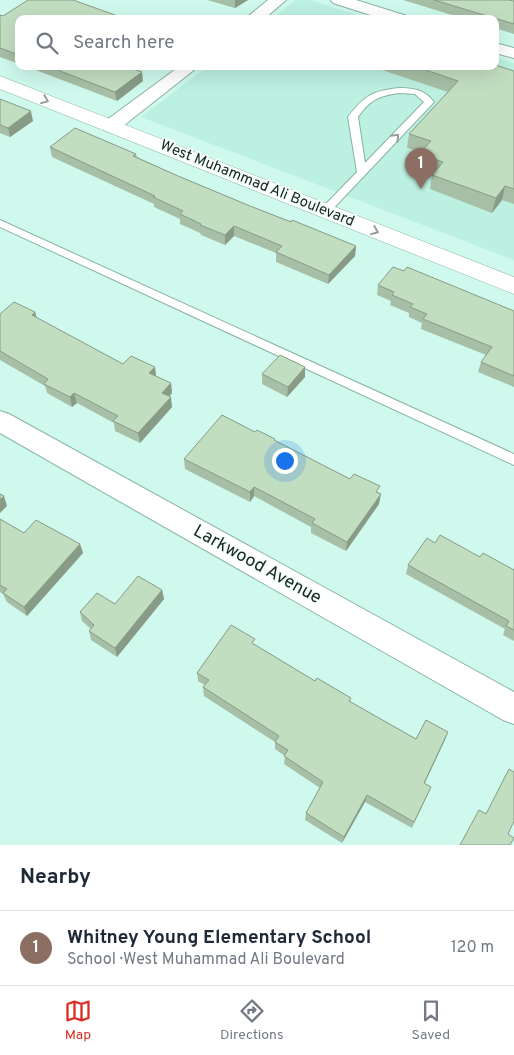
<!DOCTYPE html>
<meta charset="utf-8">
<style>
:root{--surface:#fff;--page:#f2f2f3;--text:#1f2937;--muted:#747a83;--line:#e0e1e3;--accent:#d93025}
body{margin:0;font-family:Overpass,sans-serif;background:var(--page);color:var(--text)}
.you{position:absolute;left:284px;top:460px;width:18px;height:18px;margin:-12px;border:4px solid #fff;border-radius:50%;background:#1a73e8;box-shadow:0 0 0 8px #1a73e833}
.badge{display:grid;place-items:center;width:32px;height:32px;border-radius:50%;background:var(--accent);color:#fff;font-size:16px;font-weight:700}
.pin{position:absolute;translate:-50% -41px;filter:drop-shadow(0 1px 2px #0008)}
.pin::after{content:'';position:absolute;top:26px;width:18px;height:15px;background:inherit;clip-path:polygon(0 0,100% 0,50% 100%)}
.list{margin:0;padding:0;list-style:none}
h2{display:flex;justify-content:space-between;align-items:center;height:65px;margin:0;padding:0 20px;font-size:21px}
h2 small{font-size:16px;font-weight:400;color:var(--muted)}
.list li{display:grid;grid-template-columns:32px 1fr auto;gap:15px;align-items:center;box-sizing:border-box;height:75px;padding:0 20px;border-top:1px solid var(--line)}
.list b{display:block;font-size:19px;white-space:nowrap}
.list p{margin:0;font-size:16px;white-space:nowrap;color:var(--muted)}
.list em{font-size:16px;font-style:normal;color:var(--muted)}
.icon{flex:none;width:28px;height:28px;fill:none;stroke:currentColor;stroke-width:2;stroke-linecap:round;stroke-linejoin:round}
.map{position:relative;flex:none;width:514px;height:845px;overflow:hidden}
.search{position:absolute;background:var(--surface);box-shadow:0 5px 20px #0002;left:15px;right:15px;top:15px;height:55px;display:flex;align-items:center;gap:12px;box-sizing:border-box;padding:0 18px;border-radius:10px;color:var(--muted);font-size:19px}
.sheet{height:140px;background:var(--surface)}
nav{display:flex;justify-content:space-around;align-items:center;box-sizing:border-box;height:70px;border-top:1px solid var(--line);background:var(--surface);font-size:14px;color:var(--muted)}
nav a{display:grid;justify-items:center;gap:2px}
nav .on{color:var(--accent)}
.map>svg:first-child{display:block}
.built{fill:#bcf0e1}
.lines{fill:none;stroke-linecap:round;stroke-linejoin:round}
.lane-casing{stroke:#8ab2a7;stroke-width:2}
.street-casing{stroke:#8ab2a7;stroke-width:2}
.secondary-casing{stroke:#8ab2a7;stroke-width:1}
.lane{fill:#fff;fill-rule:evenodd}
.street{fill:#fff;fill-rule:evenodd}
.secondary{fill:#fff;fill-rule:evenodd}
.wall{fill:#a7bfa6}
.shaded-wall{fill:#889b87}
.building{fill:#c2dec1;stroke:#889b87}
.oneway{stroke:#969d9b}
.labels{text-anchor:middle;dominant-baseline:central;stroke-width:4;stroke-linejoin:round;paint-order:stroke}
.far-street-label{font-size:15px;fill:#162621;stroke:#f6fefb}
.street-label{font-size:18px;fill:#162621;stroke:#f6fefb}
</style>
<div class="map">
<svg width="514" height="845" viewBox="0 0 514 845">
<rect width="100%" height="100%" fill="#cff9ed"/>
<!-- built -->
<g class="built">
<polygon points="296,0 310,0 370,19 271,19"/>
<polygon points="495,57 514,63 514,260 141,117 208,66 495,66"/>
</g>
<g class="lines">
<defs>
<g id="lane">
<path d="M399 88C414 88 425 90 434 102L329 213H321V209L357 172 348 117C365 95 372 91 399 88ZM399 93 415 94 424 102 365 163 358 117C370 100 378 96 399 93Z"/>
<polygon points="0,220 514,454 514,465 0,227"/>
</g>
<g id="street">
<polygon points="268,0 286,0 264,19 245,19"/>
<polygon points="331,0 356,0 407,16 409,19 383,19 333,3"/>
<polygon points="495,43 514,48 514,58 495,53"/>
<polygon points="180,66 199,66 118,130 111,132 104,130 102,126 104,122"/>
<polygon points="0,411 9,414 514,692 514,724 503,720 0,433"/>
</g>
<polygon id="secondary" points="0,76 514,277 514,294 0,89"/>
</defs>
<!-- lane casing -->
<use href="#lane" class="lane-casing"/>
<!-- street casing -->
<use href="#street" class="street-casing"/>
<!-- secondary casing -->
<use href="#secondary" class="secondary-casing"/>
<!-- lane -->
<use href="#lane" class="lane"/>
<!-- street -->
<use href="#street" class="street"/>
<!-- secondary -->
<use href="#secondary" class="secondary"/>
</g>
<!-- wall -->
<g class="wall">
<polygon points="207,0 248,0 235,8"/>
<polygon points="403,0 509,0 514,1 514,34 495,28 495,19 465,19"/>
<polygon points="0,15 19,19 19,64 0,57"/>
<polygon points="25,66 130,66 128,67 143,81 117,101"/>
<polygon points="382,66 495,66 514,71 514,204 502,200 492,213 430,189 432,175 433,174 417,168 419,154 421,152 407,148 409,134 448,92 382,70"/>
<polygon points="0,99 33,121 10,137 0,133"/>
<polygon points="50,147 136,154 137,157 178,176 250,206 356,246 355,256 328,284 276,262 276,253 234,236 225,245 201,235 200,233 180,224 180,219 154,207 154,204 52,157"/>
<polygon points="378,285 514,311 514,387 478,372 481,362 486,355 421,329 422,323 409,317 409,313 390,305 391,301 377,295"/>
<polygon points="35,312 36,318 123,364 155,367 156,377 171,383 172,393 169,396 172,407 140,443 115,431 114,423 77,403 72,407 47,393 45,386 0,360 0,314"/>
<polygon points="262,374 305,377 287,397 262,384"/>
<polygon points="255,432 275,439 275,441 378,493 379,504 346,551 311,533 311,527 254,496 250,502 185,469 184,459"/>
<polygon points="0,519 24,533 80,544 83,553 27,616 7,602 3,594 0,592"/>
<polygon points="435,543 480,557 514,570 514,641 503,635 505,629 406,574 408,565"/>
<polygon points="162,590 164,599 117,657 91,640 89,631 91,629 82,621 80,612 115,604"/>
<polygon points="255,645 315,681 351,698 350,702 416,739 448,732 424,784 428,794 412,828 365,802 342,843 305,820 306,813 320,788 284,764 285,756 275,749 275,742 204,696 203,687 205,685 198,681 197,673"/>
</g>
<!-- shaded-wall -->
<g class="shaded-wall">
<polygon points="235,0 248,0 235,8"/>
<polygon points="142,72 143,81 117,101 115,92"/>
<polygon points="31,111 33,121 10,137 8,128"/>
<polygon points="505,186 502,200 492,213 496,198"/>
<polygon points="234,226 234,236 225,245 225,235"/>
<polygon points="356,246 355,256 328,284 329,275"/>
<polygon points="35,312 38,322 32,315"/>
<polygon points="155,367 156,377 149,373"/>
<polygon points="305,367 305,377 287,397 288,387"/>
<polygon points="171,383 172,393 163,403 162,393"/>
<polygon points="74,393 77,403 72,407 70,397"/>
<polygon points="171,397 172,407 140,443 138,433"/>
<polygon points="254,487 254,496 250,502 250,492"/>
<polygon points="381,494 379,504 346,551 347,542"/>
<polygon points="4,496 7,506 0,513 0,500"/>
<polygon points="80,544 83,553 27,616 24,607"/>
<polygon points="162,590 164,599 117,657 115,648"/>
<polygon points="448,732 445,740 421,791 424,783"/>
<polygon points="367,795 365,802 342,843 344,837"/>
</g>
<!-- building -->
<g class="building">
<polygon points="28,0 73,0 126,19 19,19 19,55 0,48 0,15 3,16"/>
<polygon points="434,0 509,0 514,1 514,24"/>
<polygon points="495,65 514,71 514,189 505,186 496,198 432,175 443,162 419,154 431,141 409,134 458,81 414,66 495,66"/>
<polygon points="47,66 125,66 142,72 115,92"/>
<polygon points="0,99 31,111 8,128 0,125"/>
<polygon points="75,128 136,154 133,156 178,176 250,206 291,222 292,220 356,246 329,275 276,252 282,246 234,226 225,235 200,225 201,224 180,214 183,211 153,197 155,196 50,147"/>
<polygon points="393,267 404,271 407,267 514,311 514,376 481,362 492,347 423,319 427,314 410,307 413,304 392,295 394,292 378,285"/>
<polygon points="14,302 35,312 32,315 123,364 131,356 155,367 149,373 171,383 162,393 171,397 138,433 113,421 118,416 74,393 70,397 44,384 48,379 0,351 0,314"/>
<polygon points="280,355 305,367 288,387 262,374"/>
<polygon points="222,415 255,432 257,430 275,439 274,440 350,479 354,474 380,486 376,492 381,494 347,542 312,523 315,519 254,487 250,492 184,459"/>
<polygon points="0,494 4,496 0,500"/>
<polygon points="0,519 24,533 36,520 80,544 24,607 3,593 7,589 0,585"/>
<polygon points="440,535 480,557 483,553 514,570 514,630 506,626 509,621 408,565 427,538 435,543"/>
<polygon points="138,576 162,590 115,648 89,631 94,625 80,612 97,593 115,604"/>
<polygon points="231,625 255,639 252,643 315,681 317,678 351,698 349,701 416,739 426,720 448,732 424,783 431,787 414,822 367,795 344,837 306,813 323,782 284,756 288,750 275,742 279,736 203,687 209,680 197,673"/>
<polygon points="509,769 514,772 514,821 508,834 514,838 510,845 460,845 479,810 486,814"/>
</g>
<!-- one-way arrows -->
<defs><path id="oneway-chevron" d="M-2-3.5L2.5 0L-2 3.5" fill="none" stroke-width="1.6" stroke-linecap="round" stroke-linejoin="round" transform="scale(1.25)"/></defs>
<g class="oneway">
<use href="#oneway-chevron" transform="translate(45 100) rotate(22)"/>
<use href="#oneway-chevron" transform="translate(396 137) rotate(-46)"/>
<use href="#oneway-chevron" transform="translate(375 231) rotate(22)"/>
</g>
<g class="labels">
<!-- far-street labels -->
<g class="far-street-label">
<text transform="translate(257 184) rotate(22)">West Muhammad Ali Boulevard</text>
</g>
<!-- street labels -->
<g class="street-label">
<text transform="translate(257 565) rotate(29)">Larkwood Avenue</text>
</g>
</g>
</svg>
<div class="you"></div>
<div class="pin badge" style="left:421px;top:189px;background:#8d6e63">1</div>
<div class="search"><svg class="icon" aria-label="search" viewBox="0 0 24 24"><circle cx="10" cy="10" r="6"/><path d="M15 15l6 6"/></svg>Search here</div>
</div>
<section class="sheet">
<h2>Nearby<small></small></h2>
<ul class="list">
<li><span class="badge" style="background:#8d6e63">1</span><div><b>Whitney Young Elementary School</b><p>School · West Muhammad Ali Boulevard</p></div><em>120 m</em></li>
</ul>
</section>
<nav>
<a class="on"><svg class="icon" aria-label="map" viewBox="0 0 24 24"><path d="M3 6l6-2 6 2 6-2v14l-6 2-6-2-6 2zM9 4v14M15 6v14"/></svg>Map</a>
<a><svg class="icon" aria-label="directions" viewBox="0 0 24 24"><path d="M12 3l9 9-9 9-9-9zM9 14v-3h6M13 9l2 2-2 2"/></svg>Directions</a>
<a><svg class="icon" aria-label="saved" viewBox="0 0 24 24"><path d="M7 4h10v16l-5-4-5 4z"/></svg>Saved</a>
</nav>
